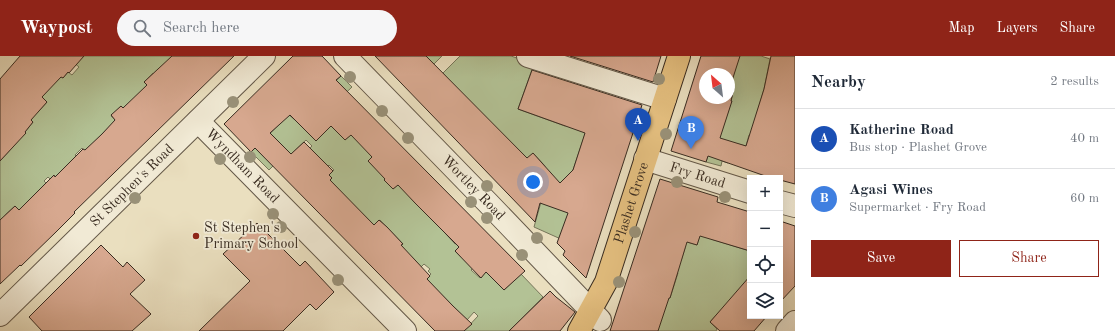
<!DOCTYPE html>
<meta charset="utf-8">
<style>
:root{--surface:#fff;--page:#f6f6f7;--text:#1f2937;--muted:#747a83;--line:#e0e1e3;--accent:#8f2418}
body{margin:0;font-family:"Old Standard TT",serif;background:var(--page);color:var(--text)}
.controls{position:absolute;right:12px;bottom:12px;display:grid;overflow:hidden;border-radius:0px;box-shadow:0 4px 16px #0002}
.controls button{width:36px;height:36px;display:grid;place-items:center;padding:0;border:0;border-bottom:1px solid var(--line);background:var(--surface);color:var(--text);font:20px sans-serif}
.compass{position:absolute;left:699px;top:12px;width:36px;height:36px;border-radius:50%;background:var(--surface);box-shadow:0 4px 16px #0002;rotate:332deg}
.you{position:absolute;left:533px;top:126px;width:14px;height:14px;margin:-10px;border:3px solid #fff;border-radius:50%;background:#1a73e8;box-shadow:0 0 0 6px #1a73e833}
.badge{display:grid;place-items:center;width:26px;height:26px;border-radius:50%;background:var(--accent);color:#fff;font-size:13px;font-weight:700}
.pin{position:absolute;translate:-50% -33px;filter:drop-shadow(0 1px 2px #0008)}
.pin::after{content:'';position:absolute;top:21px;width:14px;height:12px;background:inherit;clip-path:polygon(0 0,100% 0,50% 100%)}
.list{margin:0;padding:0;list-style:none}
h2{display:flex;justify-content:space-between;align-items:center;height:52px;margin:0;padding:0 16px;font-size:17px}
h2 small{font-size:13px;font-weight:400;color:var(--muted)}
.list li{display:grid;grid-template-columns:26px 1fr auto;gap:12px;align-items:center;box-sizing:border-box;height:60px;padding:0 16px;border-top:1px solid var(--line)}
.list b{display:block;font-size:15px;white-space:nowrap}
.list p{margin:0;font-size:13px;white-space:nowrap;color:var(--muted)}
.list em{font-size:13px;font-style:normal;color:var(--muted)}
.actions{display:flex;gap:8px;padding:12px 16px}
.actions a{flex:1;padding:9px 0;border:1px solid var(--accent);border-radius:0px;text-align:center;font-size:14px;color:var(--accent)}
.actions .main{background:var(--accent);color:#fff}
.icon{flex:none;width:22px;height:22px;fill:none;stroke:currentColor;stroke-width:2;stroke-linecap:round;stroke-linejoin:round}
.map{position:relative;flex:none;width:795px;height:275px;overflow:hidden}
header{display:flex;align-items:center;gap:24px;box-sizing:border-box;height:56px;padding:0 20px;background:var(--accent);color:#fff}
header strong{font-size:19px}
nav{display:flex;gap:22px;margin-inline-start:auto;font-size:14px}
.search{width:280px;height:36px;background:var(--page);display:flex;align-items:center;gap:10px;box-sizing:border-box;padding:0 14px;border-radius:22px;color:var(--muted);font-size:15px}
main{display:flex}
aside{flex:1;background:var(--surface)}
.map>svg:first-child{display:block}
.green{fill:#b3c295;stroke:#76765a}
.building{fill:#d7a88f;stroke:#382b20;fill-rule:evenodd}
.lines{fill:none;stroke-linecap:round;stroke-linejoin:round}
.minor-casing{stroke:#645848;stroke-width:24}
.major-casing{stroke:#382b20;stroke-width:24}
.minor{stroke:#f1ead5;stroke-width:22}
.major{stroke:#e5c080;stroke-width:22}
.tree{fill:#999178}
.poi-dot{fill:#8f2418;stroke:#f1ead5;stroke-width:1.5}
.labels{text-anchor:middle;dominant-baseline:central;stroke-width:3.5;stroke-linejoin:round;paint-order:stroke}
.street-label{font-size:14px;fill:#382b20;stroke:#f1ead5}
.poi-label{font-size:14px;fill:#382b20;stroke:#f1ead5;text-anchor:start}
</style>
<header>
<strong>Waypost</strong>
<div class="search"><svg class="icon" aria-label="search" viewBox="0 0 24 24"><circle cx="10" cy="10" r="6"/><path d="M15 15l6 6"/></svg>Search here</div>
<nav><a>Map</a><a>Layers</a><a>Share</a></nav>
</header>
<main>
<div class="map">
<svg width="795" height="275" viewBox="0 0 795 275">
<rect width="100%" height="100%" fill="#eadfbf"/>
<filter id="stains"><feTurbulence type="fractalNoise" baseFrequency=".005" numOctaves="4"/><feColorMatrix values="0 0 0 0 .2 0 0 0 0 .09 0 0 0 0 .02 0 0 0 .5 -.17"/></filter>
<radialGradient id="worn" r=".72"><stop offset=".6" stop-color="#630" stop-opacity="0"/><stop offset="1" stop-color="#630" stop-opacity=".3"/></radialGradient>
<!-- green -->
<g class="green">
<polygon points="66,0 80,4 84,0 175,0 158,22 153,17 144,26 160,42 136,65 121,50 111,60 116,64 85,95 82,92 75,99 88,113 65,111 55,121 54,120 50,123 48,121 44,125 46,127 19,154 15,150 6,158 0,167 0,101 2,103 25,77 25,76 33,66 26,60 39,55 47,46 36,36 45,7 63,22 68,16 72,19 79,11"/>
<polygon points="420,0 442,0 434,8"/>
<polygon points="460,0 511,0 534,8 518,53 565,70 592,57 569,126 570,157 563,184 534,171 541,146 545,110 533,97 515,115 443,17"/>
<polygon points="737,0 761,0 770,3 764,33 757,57 761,83 749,79 746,90 734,87 728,107 722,105 721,110 706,106 714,80 731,45 734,32 729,30"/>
<polygon points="341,20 352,31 332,50 323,66 329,72 343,58 334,73 345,84 357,73 378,95 368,105 376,113 381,109 395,112 384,124 393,133 399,128 437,169 444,163 452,170 445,177 455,188 466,184 455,195 461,201 465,197 476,209 471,214 480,222 486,216 502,222 497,227 504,234 521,218 543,241 509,275 464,275 478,260 474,256 467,264 426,223 431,218 428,215 430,213 424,208 411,221 399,191 403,188 380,164 374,169 334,129 326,127 332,122 329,119 334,114 329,109 322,116 310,92 312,90 306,84 291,98 288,95 269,114 251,96 289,59 295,64"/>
<polygon points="716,167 711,183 750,195 750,234 718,257 710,266 717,273 716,275 653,275 665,241 670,242 678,217 670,214 681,205 685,192 668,180 697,189 699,182 688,178"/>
</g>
<!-- building -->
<g class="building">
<polygon points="20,0 84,0 69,17 68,16 63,22 61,21 42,41 47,46 31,64 33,66 25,76 26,77 0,105 0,23"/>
<polygon points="172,0 234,0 74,156 75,157 56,176 21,210 20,209 0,228 0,164 15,150 19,154 54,119 55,121 83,93 85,94 102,78 115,64 111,59 121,50 123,52 147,29 144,26"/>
<polygon points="293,0 322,0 341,20 336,24 525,215 504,234 486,216 481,222 455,195 459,191 415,147 398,129 393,133 384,124 385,123 368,105 372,101 351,79 345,84 331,70 316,85 290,59 270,77 291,98 304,86 333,115 329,119 332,122 330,124 374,169 379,164 387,171 403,188 401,189 430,220 427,223 453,250 472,268 464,275 435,275 255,92 251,96 224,68"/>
<polygon points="375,0 426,0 527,102 533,97 560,127 573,114 585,77 518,53 532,14 642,49 631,83 586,222 563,199 565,195 557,187 568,157 540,147 535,166"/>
<polygon points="570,0 661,0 653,26"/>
<path d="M701 0H740L730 31 734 32 731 45H732L720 82 746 90 764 33 771 0H795V128L780 124V122H771L708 100 706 106 671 95ZM705 18H729V42H705Z"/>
<polygon points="660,123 718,141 717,146 750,156 750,195 700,180 697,189 687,186 670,242 669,242 658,275 610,275"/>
<polygon points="780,165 795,170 795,230 780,246"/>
<polygon points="257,167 300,210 305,205 334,236 316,254 310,248 283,275 199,275 250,225 223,198"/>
<polygon points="101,189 123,211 127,206 145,224 130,238 151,258 132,275 42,275 29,261"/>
<polygon points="750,220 750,260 767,260 754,275 720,275 710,266"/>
<polygon points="550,235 556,241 575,256 560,275 509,275"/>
</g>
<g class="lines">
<defs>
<g id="minor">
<path id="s1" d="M345 0 488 147 600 264"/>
<polyline points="528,0 665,43"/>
<path id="s2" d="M198 65 405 275"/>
<path id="s3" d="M645 103 750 136"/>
<polyline points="780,146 795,150"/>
<path id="s4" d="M0 259 264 0"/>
<polyline points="787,275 795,266"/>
</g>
<g id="major">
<path id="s5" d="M579 275 606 226 679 0"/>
</g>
</defs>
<!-- minor casing -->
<use href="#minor" class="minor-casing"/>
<!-- major casing -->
<use href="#major" class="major-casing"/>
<!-- minor -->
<use href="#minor" class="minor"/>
<!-- major -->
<use href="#major" class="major"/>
</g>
<!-- trees -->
<g class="tree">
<circle cx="350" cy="21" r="6"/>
<circle cx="659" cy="23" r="6"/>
<circle cx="233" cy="46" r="6"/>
<circle cx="382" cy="55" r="6"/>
<circle cx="666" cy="78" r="6"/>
<circle cx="408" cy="82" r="6"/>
<circle cx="250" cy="101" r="6"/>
<circle cx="220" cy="103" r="6"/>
<circle cx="677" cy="126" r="6"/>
<circle cx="487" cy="130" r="6"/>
<circle cx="725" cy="141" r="6"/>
<circle cx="135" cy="142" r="6"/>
<circle cx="471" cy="146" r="6"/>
<circle cx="273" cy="158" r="6"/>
<circle cx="487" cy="162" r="6"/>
<circle cx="281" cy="171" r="6"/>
<circle cx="635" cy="176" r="6"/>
<circle cx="537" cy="182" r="6"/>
<circle cx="522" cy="199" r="6"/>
<circle cx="338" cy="224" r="6"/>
<circle cx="619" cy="226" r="6"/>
</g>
<!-- markers -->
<circle class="poi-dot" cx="196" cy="180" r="4"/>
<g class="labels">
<!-- street labels -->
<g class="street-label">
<text stroke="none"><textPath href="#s2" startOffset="63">Wyndham Road</textPath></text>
<text stroke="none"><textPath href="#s3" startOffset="55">Fry Road</textPath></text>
<text stroke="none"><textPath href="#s4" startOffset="185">St Stephen's Road</textPath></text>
<text stroke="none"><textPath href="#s1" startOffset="184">Wortley Road</textPath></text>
<text stroke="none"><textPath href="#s5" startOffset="139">Plashet Grove</textPath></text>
</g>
<!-- poi labels -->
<g class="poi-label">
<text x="204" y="172">St Stephen's<tspan x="204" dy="16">Primary School</tspan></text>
</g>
</g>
<rect width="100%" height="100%" filter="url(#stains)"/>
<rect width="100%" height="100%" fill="url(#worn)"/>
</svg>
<div class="controls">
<button>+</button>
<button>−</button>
<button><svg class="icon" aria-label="locate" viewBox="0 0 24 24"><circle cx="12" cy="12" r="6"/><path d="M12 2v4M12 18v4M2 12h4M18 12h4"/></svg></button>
<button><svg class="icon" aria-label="layers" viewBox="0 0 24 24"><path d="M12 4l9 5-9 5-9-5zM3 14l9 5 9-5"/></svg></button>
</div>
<svg class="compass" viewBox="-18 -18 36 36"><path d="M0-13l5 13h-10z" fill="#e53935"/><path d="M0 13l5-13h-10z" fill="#747a83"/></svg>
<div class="you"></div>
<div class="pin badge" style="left:638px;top:85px;background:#1a4fb4">A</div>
<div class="pin badge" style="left:691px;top:93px;background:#3f7fe0">B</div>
</div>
<aside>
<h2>Nearby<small>2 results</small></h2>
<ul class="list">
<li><span class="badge" style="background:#1a4fb4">A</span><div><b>Katherine Road</b><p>Bus stop · Plashet Grove</p></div><em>40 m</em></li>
<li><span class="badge" style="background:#3f7fe0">B</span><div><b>Agasi Wines</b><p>Supermarket · Fry Road</p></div><em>60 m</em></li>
</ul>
<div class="actions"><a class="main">Save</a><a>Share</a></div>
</aside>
</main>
